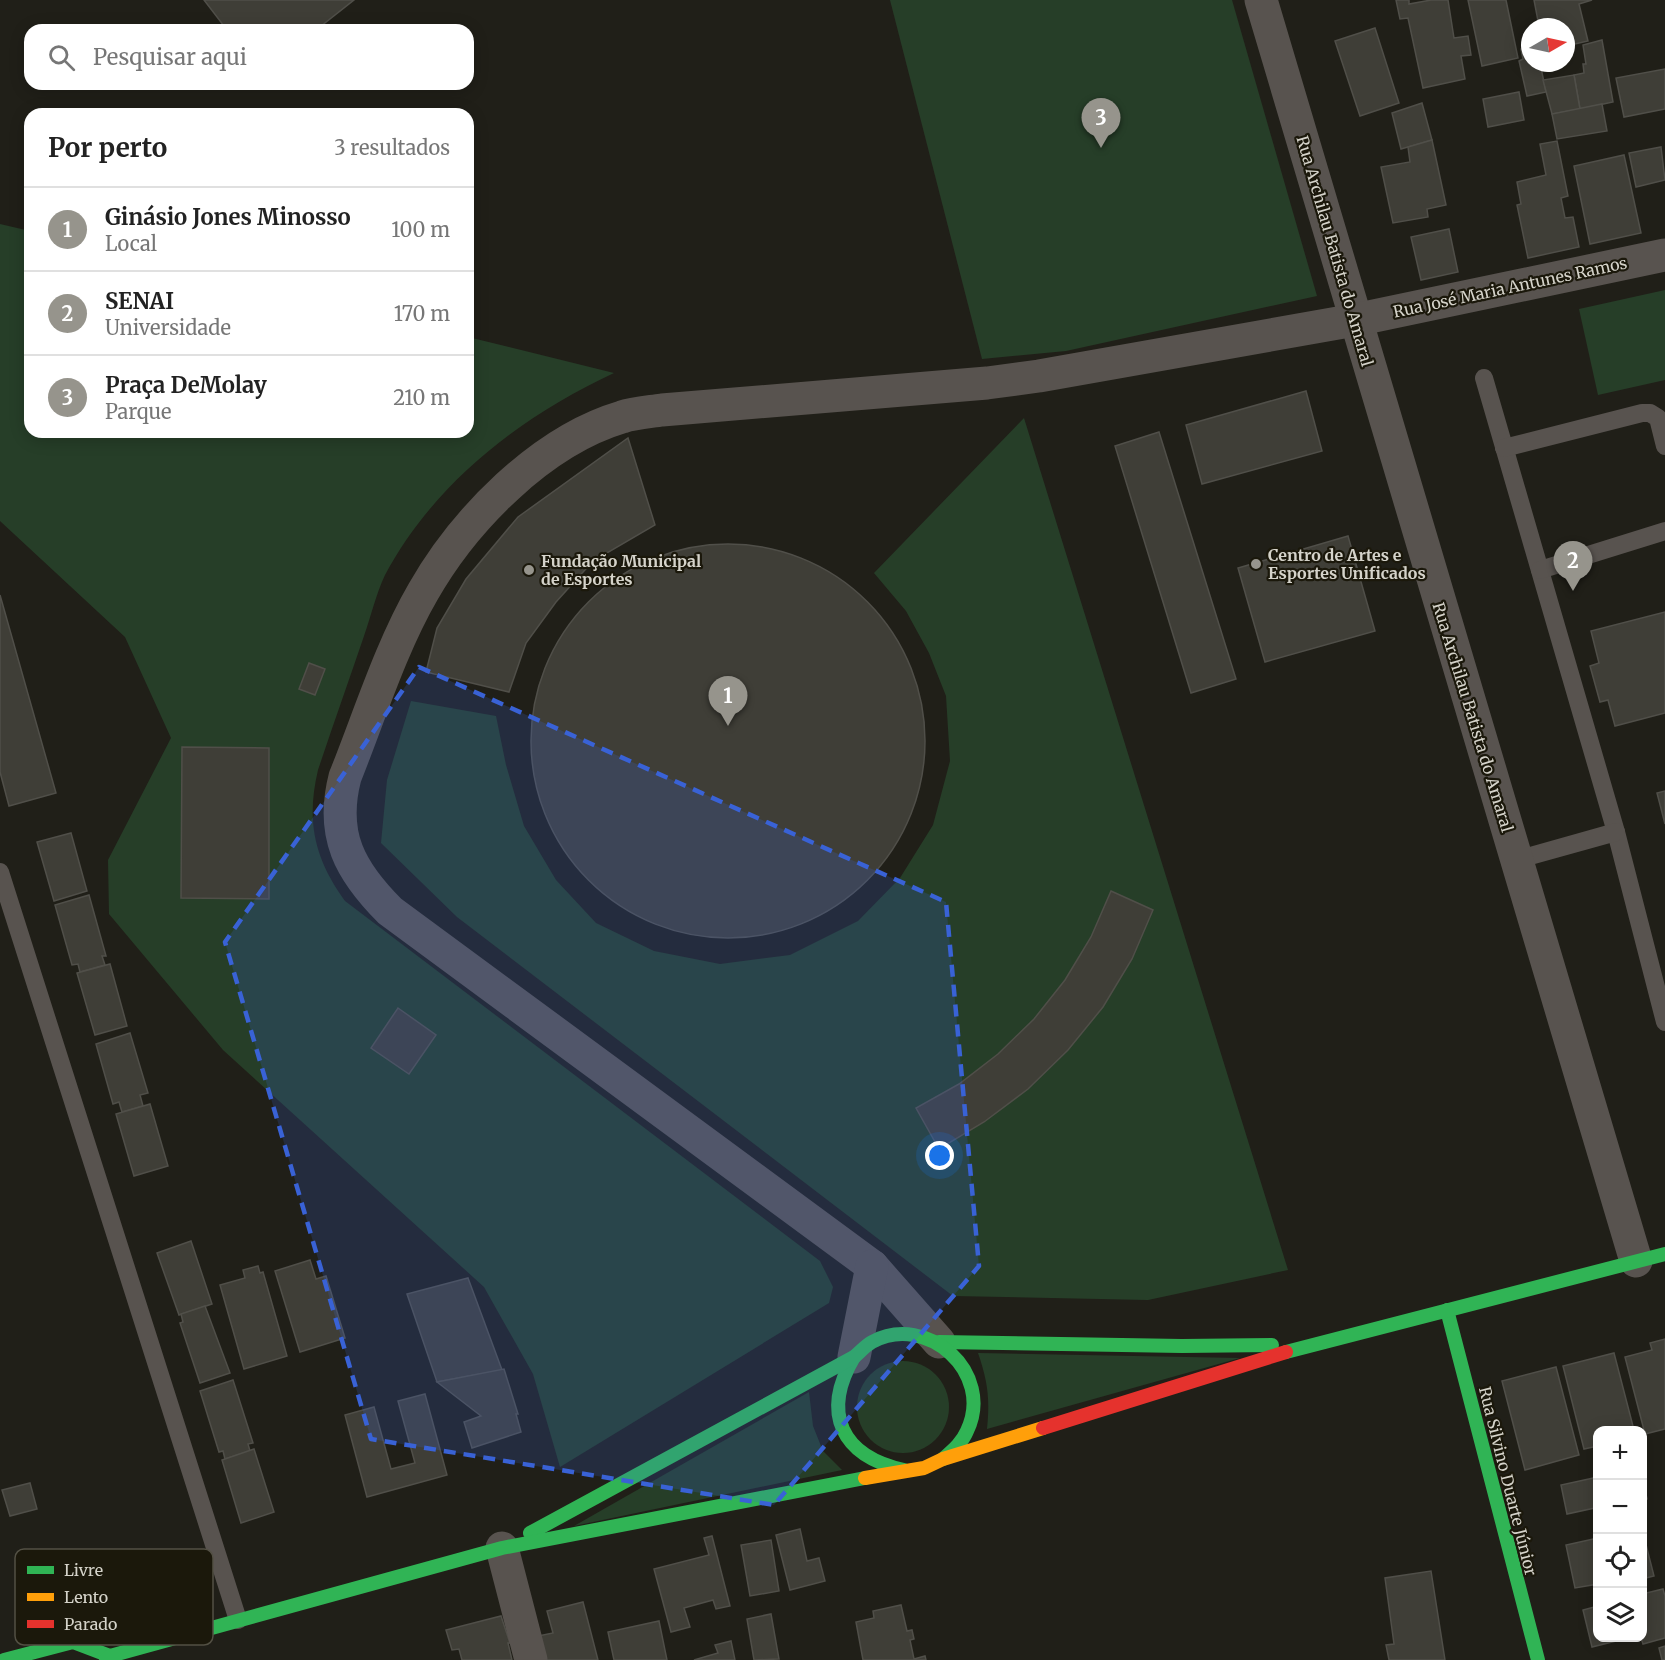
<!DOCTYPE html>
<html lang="pt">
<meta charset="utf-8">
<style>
:root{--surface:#fff;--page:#f2f2f2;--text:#222;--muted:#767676;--line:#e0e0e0;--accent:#96948c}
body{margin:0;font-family:Merriweather,serif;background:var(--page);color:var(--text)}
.controls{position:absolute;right:18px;bottom:18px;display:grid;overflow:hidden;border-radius:12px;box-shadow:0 3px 15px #0003}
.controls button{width:54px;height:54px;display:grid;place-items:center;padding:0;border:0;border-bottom:2px solid var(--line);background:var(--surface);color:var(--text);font:30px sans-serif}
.compass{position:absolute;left:1521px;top:18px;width:54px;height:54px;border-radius:50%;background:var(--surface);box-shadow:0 3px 15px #0003;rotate:81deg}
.you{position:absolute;left:940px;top:1156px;width:21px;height:21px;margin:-15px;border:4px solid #fff;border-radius:50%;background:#1a73e8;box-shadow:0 0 0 9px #1a73e833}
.badge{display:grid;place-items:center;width:39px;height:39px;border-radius:50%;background:var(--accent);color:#fff;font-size:20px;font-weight:700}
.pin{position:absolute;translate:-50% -50px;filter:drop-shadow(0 2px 3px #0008)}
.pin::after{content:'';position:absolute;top:32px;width:21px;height:18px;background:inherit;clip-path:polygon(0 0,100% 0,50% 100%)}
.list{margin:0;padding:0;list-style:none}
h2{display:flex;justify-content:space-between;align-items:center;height:78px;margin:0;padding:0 24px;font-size:26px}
h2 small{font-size:20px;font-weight:400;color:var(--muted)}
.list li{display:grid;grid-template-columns:39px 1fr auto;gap:18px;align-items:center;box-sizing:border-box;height:84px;padding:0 24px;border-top:2px solid var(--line)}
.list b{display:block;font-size:22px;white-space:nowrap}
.list p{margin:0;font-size:20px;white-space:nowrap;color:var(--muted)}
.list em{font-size:20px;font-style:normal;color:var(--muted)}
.icon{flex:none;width:33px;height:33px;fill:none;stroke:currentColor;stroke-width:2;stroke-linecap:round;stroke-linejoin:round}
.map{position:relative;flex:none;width:1665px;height:1660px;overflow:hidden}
.search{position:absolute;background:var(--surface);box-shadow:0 3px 15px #0003;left:24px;top:24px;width:450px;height:66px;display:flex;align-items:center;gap:15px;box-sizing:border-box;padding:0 21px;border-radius:18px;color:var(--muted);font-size:22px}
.panel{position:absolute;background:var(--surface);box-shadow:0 3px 15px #0003;left:24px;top:108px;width:450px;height:330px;border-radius:18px}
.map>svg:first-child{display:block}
.green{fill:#263e28}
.building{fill:#3f3e37;stroke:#504f49;stroke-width:1.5}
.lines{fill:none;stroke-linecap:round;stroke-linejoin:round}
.lane{stroke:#58534f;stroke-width:18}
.street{stroke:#58534f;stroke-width:33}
.fast{stroke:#30b455;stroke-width:14}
.slow{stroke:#ff9f0a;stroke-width:14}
.jam{stroke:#e5322d;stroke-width:14}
.marked{fill:#3962d6;fill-opacity:0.2;stroke:#3962d6;stroke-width:4.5;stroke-dasharray:12 8;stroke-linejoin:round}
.poi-dot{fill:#96948c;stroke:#1b180b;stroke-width:2}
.labels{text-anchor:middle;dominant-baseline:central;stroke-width:4.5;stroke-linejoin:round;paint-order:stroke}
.street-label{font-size:16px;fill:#d5d3ca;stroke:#1b180b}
.poi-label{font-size:16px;font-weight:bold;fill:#d5d3ca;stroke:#1b180b;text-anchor:start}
.key{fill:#1b180b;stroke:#535044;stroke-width:1.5}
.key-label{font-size:16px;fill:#d5d3ca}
</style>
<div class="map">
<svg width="1665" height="1660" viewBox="0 0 1665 1660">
<rect width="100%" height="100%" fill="#201f18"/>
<!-- green -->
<g class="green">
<polygon points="890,0 1232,0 1317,296 1066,351 982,359"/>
<path d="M0 224 30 231V432H468V337L614 373C520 417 435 482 385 575 376 594 371 616 364 636 349 680 333 725 318 770 306 821 314 858 345 901L820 1261 833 1287 829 1303 560 1467 533 1374 484 1287 223 1050 109 914 108 860 171 738 125 637 0 521Z"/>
<polygon points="1665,290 1665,380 1598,395 1579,309"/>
<polygon points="1024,418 1288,1270 1148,1300 953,1296 457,917 381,843 387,780 411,701 496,716 506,765 524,826 556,880 596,923 654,951 720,964 790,955 858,921 900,878 933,825 950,761 946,696 929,653 906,611 874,573"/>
<path d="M978 1353 1240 1358 987 1429C990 1399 988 1382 978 1353Z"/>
<circle cx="903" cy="1407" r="46"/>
<polygon points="809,1392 813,1426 823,1451 842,1470 574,1526"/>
</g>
<!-- building -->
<g class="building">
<polygon points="204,0 354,0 316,30 227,30"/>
<polygon points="1396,0 1409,0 1409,4 1431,0 1448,0 1454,38 1468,36 1471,55 1461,56 1465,79 1423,88 1408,18 1400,19"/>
<polygon points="1468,0 1506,0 1518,58 1482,66"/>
<polygon points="1534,0 1592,0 1579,4 1588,41 1566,46 1566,27 1532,27 1539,26"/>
<polygon points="1375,28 1399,103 1360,116 1335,41"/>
<polygon points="1530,36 1530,63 1540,63 1546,92 1527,96 1519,61 1523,59 1521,49 1527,48 1525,37"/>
<polygon points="1602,40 1613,102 1580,109 1574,75 1584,73 1583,64 1586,64 1583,45"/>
<polygon points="1665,69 1665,109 1624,117 1616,78"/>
<polygon points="1574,75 1580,109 1552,114 1543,80"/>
<polygon points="1519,92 1524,120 1488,127 1483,99"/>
<polygon points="1422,103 1432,140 1401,149 1392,113"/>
<polygon points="1602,104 1607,131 1557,139 1552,114"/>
<polygon points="1432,140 1446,205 1427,209 1428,217 1393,223 1381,167 1410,162 1408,147"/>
<polygon points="1557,141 1568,196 1561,198 1565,218 1573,217 1579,247 1528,258 1517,205 1521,204 1517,182 1546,175 1540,144"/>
<polygon points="1661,147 1665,180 1636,187 1629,153"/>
<polygon points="1624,155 1641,233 1590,244 1574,166"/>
<polygon points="1449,229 1458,272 1421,280 1411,237"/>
<polygon points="1306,391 1322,451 1202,484 1186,425"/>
<polygon points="1159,432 1236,679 1191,693 1115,446"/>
<polygon points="628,438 655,525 593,561 556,602 526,643 509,692 426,672 437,628 466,579 518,517"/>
<polygon points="1348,536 1375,631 1265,662 1238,568"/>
<circle cx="728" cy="741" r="197"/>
<polygon points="0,595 56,793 9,806 0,772"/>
<polygon points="1665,612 1665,713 1615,726 1608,700 1600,702 1590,666 1599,663 1591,631"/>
<polygon points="309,663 325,669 315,695 299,689"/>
<polygon points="182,747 269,748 269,899 181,898"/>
<polygon points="1665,791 1665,824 1657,793"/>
<polygon points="71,833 87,891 54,901 37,842"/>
<polygon points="1111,891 1153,910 1132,959 1103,1007 1068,1050 1028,1089 984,1122 939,1149 916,1108 959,1084 998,1054 1034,1019 1065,980 1091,937"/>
<polygon points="89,895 106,956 102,956 105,965 80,972 78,964 72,965 55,905"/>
<polygon points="110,964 127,1026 95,1035 77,973"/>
<polygon points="398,1008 436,1035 409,1074 371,1048"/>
<polygon points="130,1033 148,1093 140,1095 143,1106 122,1112 119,1102 113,1104 96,1044"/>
<polygon points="150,1104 168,1166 134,1176 116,1114"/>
<polygon points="191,1241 212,1304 179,1315 157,1253"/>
<polygon points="310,1260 316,1279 326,1276 345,1338 300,1352 275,1271"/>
<polygon points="258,1266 260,1273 263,1272 287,1356 244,1369 220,1285 245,1278 243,1270"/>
<polygon points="468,1278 502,1370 437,1382 407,1294"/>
<polygon points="205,1306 230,1373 200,1383 180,1323 183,1322 181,1314"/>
<polygon points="1665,1339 1665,1429 1645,1434 1625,1357 1652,1350 1650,1343"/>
<polygon points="1614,1353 1634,1430 1598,1430 1598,1446 1584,1449 1563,1366"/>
<polygon points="1556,1367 1579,1455 1525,1470 1502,1381"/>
<polygon points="504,1369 518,1414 516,1414 521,1432 472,1448 464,1422 481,1416 437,1382"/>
<polygon points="233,1380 253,1443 248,1444 250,1451 225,1459 223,1451 219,1452 200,1391"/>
<polygon points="425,1394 447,1475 367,1497 345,1415 374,1407 391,1469 415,1463 398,1401"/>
<polygon points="254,1449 274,1512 241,1523 222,1460"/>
<polygon points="1642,1476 1647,1499 1642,1500"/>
<polygon points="1598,1477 1598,1520 1595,1508 1567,1514 1561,1485"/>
<polygon points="30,1483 37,1509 10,1516 2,1490"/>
<polygon points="800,1529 807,1561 819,1558 825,1581 790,1590 776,1535"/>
<polygon points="1642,1529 1654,1576 1642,1579"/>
<polygon points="712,1536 730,1606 716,1609 713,1600 684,1608 690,1627 671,1632 654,1569 709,1555 704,1538"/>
<polygon points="1598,1538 1598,1584 1575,1588 1566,1545"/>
<polygon points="771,1540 779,1591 750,1596 741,1545"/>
<polygon points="1431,1571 1445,1660 1389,1660 1386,1645 1394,1644 1385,1578"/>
<polygon points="1663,1589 1665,1596 1665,1638 1643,1644 1641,1638 1642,1594"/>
<polygon points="583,1602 598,1660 545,1660 538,1636 553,1633 547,1611"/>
<polygon points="901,1605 907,1631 912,1630 914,1639 910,1640 914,1659 925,1656 926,1660 863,1660 856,1622 874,1618 873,1611"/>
<polygon points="1598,1606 1598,1638 1628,1638 1592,1647 1583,1610"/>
<polygon points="771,1614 779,1659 754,1660 747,1619"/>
<polygon points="501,1616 510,1643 508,1643 512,1660 462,1660 459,1649 452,1650 446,1630"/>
<polygon points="659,1621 667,1660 614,1660 608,1632"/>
<polygon points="731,1641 735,1660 694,1660 718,1653 715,1645"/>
<polygon points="1665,1646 1665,1660 1662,1660 1659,1648"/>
</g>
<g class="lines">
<!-- lane -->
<g class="lane">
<polyline points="1484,378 1616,832 1665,1022"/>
<polyline points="1504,448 1642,413 1650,413 1658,418 1665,446"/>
<polyline points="1540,570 1665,531"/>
<polyline points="1516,860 1616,832"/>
<polyline points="0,872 238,1620"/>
</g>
<!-- street -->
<g class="street">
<polyline points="1261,0 1636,1261"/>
<path d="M939 1342 872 1266 390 911C350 871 330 835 345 777 369 717 391 647 423 592 464 520 541 441 622 417 634 413 649 412 662 410L987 383 1039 376 1355 320 1665 255"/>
<polyline points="854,1357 872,1266"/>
<polyline points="502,1548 531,1660"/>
</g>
<!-- fast -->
<g class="fast">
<polyline points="1447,1310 1538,1660"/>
<polyline points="939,1342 1182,1346 1272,1345"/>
<polyline points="1286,1352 1665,1254"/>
<path d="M854 1357C821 1413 841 1456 904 1470"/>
<path d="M530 1533 854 1357C860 1352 865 1346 872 1342 927 1312 995 1373 967 1431 962 1443 952 1451 943 1459"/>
<polyline points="4,1660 73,1642 110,1656"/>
<polyline points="106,1660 110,1656 502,1548 865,1478"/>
</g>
<!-- slow -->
<polyline class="slow" points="865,1478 924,1468 943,1459 1043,1428"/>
<!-- jam -->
<polyline class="jam" points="1043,1428 1286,1352"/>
</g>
<!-- marked area -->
<path class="marked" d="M419 667 946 902 979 1266 774 1505 371 1439 225 942Z"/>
<!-- markers -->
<g class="poi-dot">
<circle cx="1256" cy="564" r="6"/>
<circle cx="529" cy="570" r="6"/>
</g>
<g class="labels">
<!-- street labels -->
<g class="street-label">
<text transform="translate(1335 251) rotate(74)">Rua Archilau Batista do Amaral</text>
<text transform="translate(1510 287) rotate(-12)">Rua José Maria Antunes Ramos</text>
<text transform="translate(1473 717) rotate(73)">Rua Archilau Batista do Amaral</text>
<text transform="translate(1508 1481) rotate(76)">Rua Silvino Duarte Júnior</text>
</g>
<!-- poi labels -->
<g class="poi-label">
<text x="1268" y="555">Centro de Artes e<tspan x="1268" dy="18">Esportes Unificados</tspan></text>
<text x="541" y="561">Fundação Municipal<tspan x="541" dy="18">de Esportes</tspan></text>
</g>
</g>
<!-- legend -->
<rect x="15" y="1549" width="198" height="96" rx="9" class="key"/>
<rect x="27" y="1566" width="27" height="8" fill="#30b455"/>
<rect x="27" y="1593" width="27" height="8" fill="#ff9f0a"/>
<rect x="27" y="1620" width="27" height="8" fill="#e5322d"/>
<g class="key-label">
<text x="64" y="1576">Livre</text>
<text x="64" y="1603">Lento</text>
<text x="64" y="1630">Parado</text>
</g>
</svg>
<div class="controls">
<button>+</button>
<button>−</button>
<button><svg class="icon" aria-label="locate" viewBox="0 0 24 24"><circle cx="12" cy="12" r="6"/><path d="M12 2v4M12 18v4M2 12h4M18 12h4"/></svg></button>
<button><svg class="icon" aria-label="layers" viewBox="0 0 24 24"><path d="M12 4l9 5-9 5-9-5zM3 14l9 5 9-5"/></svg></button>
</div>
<svg class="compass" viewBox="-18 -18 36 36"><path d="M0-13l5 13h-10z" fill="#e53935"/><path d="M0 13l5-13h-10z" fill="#767676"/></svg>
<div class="you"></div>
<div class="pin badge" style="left:728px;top:726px">1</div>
<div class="pin badge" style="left:1573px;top:591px">2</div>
<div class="pin badge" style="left:1101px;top:148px">3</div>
<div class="search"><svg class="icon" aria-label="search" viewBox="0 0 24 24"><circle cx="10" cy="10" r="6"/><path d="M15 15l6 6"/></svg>Pesquisar aqui</div>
<section class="panel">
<h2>Por perto<small>3 resultados</small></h2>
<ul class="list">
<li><span class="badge">1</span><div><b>Ginásio Jones Minosso</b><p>Local</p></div><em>100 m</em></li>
<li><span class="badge">2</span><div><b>SENAI</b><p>Universidade</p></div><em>170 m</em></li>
<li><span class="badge">3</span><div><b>Praça DeMolay</b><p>Parque</p></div><em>210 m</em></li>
</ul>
</section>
</div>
